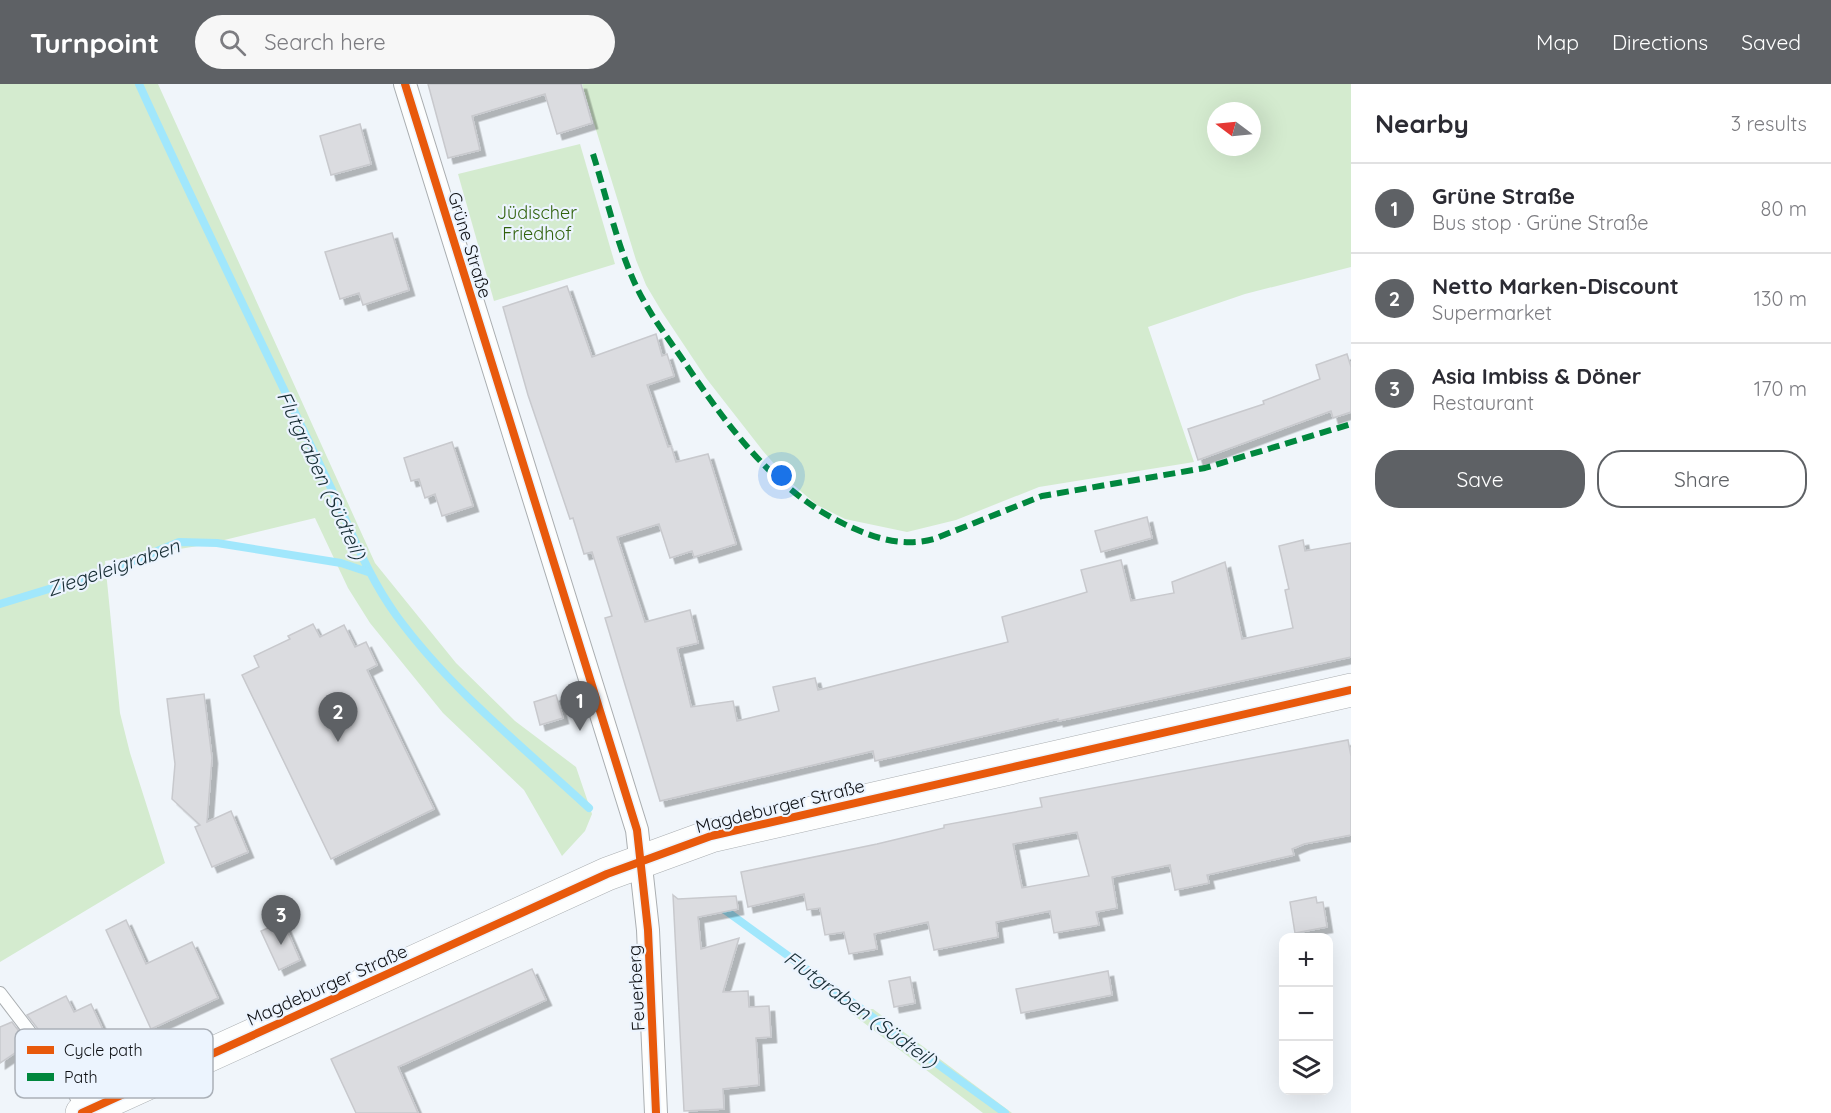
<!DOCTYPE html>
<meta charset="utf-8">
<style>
:root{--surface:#fff;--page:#f7f7f7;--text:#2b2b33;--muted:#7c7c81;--line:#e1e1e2;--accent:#5e6165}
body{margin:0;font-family:Quicksand,sans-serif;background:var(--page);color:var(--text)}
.controls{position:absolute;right:18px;bottom:18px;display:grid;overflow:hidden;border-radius:12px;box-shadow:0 6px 24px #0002}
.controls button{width:54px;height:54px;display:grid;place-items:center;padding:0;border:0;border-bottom:2px solid var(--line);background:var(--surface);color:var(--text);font:30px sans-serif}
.compass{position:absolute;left:1207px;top:18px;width:54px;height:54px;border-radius:50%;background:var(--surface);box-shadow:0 6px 24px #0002;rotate:286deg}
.you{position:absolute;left:782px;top:392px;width:21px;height:21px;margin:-15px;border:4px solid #fff;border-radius:50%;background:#1a73e8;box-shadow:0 0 0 9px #1a73e833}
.badge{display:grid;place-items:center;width:39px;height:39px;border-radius:50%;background:var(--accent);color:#fff;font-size:20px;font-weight:700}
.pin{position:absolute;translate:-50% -50px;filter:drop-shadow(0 2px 3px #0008)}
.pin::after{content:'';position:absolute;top:32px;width:21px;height:18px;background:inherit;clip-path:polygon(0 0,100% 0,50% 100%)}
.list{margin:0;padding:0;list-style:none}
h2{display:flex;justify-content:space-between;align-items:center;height:78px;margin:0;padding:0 24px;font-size:26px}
h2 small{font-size:20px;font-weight:400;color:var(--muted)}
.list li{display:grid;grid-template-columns:39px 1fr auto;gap:18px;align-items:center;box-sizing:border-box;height:90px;padding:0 24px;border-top:2px solid var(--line)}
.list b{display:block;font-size:22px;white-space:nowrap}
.list p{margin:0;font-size:20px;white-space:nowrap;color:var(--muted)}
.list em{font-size:20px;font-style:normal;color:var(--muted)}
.actions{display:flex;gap:12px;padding:18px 24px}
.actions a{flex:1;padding:14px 0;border:2px solid var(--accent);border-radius:24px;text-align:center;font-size:21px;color:var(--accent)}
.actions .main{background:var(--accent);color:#fff}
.icon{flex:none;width:33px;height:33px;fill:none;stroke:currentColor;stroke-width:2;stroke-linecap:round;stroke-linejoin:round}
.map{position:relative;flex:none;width:1351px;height:1029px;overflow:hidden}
header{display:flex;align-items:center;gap:36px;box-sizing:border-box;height:84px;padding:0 30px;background:var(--accent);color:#fff}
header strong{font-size:28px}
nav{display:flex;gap:33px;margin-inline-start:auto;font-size:21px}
.search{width:420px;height:54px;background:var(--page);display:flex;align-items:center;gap:15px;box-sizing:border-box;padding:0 21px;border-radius:33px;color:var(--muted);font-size:22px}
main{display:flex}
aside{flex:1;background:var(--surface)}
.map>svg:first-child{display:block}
.green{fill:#d4ebcf;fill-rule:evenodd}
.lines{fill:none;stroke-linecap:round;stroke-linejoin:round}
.stream{stroke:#a1e7fc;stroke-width:8}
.building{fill:#dbdce0;stroke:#c8c9cd;stroke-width:1.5;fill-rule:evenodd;filter:url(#shadow)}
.service-casing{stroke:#aaaeb1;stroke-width:14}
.minor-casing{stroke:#aaaeb1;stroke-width:24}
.primary-casing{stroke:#aaaeb1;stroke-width:34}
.service{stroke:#fdfefe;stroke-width:12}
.minor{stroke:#fdfefe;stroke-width:22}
.primary{stroke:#fdfefe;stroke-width:33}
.quiet{stroke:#00873e;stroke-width:6;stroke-dasharray:12 6;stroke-linecap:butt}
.cycleway-casing{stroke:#ecf4fe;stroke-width:11}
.cycleway{stroke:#e8590c;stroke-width:8}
.labels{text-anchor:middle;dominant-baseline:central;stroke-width:4.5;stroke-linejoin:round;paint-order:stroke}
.park-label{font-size:18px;fill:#31620d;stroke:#ecf4fe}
.street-label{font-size:18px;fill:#0f1115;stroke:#ecf4fe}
.water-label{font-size:20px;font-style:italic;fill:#172d34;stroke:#ecf4fe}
.key{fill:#ecf4fe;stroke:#aab0b8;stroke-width:1.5}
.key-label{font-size:16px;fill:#0f1115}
</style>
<header>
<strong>Turnpoint</strong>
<div class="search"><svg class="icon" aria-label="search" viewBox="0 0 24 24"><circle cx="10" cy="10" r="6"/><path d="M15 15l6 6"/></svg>Search here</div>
<nav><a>Map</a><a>Directions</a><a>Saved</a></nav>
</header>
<main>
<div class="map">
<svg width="1351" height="1029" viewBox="0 0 1351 1029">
<defs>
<filter id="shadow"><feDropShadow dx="5.5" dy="5.5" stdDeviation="0" flood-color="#0004"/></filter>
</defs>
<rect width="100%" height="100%" fill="#f0f5fa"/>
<!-- green -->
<g class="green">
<polygon points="0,0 158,0 375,479 456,579 515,637 576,683 592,730 585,747 562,772 524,706 443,629 370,539 348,504 315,434 204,461 105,477 120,629 130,669 165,779 0,878"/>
<path d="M582 0H1351V183L1245 210 1148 243 1194 378 1039 403 956 436 907 448 845 435 817 421 790 398 763 367 706 294 662 228 646 201 636 176ZM1216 27H1252V63H1216Z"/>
<polygon points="580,60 615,180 494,217 458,90"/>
<polygon points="873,925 1012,1029 983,1029 847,926"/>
</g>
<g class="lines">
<!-- stream -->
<g class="stream">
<path d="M139 0C201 136 268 271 332 406 354 452 366 489 396 531 449 604 523 663 589 724"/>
<polyline points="0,520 111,486 179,458 217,459 341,479 368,488"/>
<polyline points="718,821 1005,1029"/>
</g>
</g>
<!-- building -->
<g class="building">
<polygon points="428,0 581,0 592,39 557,50 545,10 472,32 480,66 448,74"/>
<polygon points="360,40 371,80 331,91 320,52"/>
<polygon points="392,149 409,206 363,221 359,209 340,215 325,168"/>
<polygon points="567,202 592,273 656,250 662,272 667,270 674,292 647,301 668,363 671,362 676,378 708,370 736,460 694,473 692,467 670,474 659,440 617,453 645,538 690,526 698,559 677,564 691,623 733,617 737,637 779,627 773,603 815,594 818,606 1008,558 1002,533 1087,508 1081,486 1121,476 1131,517 1174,509 1172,498 1225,478 1242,555 1293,544 1285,506 1289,505 1279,462 1303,456 1305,467 1351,459 1351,573 1058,637 1058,635 875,677 873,667 660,717 605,534 612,532 592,468 584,470 573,434 570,435 528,311 503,223"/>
<polygon points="1347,270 1351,283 1351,328 1333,334 1331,327 1198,376 1188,345 1264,320 1263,317 1320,295 1316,281"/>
<polygon points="452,358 473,422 442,432 435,410 425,414 419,395 411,397 404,374"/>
<polygon points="1147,433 1152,454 1101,468 1095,447"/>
<polygon points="313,540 320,553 344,541 355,563 366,558 377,581 367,586 434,725 331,775 242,591 259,583 254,572 290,555 288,552"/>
<polygon points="204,610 212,674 207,738 231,727 248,768 212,783 195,743 200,741 172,715 175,680 167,615"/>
<polygon points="556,611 563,634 540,641 534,618"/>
<path d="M1348 656 1351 672V751L1304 760 1292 765 1294 771 1207 791 1209 799 1175 806 1170 781 1112 793 1117 824 1096 828 1099 841 1054 849 1050 827 996 838 998 853 934 866 928 838 874 850 877 865 849 870 844 848 825 851 820 824 807 826 804 810 748 823 741 788 877 760 944 744V741L1042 723 1040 714ZM1077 748 1089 792 1022 804 1013 760Z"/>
<polygon points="673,811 678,815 736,812 738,825 698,833 701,865 739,854 723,908 748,907 749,923 769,922 771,953 756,954 759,1001 723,1005 724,1025 684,1027"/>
<polygon points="1316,813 1317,819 1323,818 1327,843 1295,849 1290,818"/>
<polygon points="126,836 146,880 192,858 218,914 151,945 106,846"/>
<polygon points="283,837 300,876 279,886 261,847"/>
<polygon points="532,885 546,916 398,983 418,1029 356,1029 331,975"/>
<polygon points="1108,887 1112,911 1021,929 1016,905"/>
<polygon points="910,893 915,919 894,923 889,897"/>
<polygon points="66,912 74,928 91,920 111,963 76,979 67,960 56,968 27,931"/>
<polygon points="12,938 42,978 29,988 15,969 0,979 0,943"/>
</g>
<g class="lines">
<defs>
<polyline id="service" points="0,909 69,999 83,1027"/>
<polyline id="minor" points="405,0 637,746 648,846 656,1029"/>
<polyline id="primary" points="82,1029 607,790 711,752 1351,606"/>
</defs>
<!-- service casing -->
<use href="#service" class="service-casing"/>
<!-- minor casing -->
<use href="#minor" class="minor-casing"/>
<!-- primary casing -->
<use href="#primary" class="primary-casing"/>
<!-- service -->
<use href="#service" class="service"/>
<!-- minor -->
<use href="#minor" class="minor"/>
<!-- primary -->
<use href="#primary" class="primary"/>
<!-- quiet -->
<path class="quiet" d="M593 70C607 114 617 162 637 204 649 229 667 253 683 276 730 346 780 415 860 447 884 457 909 462 934 455L1042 412 1205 384 1351 340"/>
<defs>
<g id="cycleway">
<polyline points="405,0 637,746 648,846 656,1029"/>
<polyline points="82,1029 607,790 711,752 1351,606"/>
</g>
</defs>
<!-- cycleway casing -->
<use href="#cycleway" class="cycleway-casing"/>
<!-- cycleway -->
<use href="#cycleway" class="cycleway"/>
</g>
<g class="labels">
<!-- park labels -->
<g class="park-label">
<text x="537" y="128">Jüdischer<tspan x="537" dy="21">Friedhof</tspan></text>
</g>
<!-- street labels -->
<g class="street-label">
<text transform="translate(470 161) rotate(73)">Grüne Straße</text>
<text transform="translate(780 722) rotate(-14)">Magdeburger Straße</text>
<text transform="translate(327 901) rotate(-24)">Magdeburger Straße</text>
<text transform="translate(636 904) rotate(-93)">Feuerberg</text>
</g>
<!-- water labels -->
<g class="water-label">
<text transform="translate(322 391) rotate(65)">Flutgraben (Südteil)</text>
<text transform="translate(113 483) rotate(-19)">Ziegeleigraben</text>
<text transform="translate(861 925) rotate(36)">Flutgraben (Südteil)</text>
</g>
</g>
<!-- legend -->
<rect x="15" y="945" width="198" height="69" rx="9" class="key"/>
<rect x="27" y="962" width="27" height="8" fill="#e8590c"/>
<rect x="27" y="989" width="27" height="8" fill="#00873e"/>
<g class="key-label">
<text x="64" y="972">Cycle path</text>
<text x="64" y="999">Path</text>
</g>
</svg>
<div class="controls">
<button>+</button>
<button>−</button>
<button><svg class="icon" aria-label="layers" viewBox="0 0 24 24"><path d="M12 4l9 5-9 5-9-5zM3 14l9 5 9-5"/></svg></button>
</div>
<svg class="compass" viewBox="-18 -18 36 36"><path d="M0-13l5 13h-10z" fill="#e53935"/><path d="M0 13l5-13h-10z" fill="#7c7c81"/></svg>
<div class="you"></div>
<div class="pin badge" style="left:580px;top:647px">1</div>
<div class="pin badge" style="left:338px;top:658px">2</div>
<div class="pin badge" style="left:281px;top:861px">3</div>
</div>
<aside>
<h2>Nearby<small>3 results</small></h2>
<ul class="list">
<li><span class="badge">1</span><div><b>Grüne Straße</b><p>Bus stop · Grüne Straße</p></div><em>80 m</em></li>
<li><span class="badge">2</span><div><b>Netto Marken-Discount</b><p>Supermarket</p></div><em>130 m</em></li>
<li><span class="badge">3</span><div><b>Asia Imbiss &amp; Döner</b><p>Restaurant</p></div><em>170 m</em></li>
</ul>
<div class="actions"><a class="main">Save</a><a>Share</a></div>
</aside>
</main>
